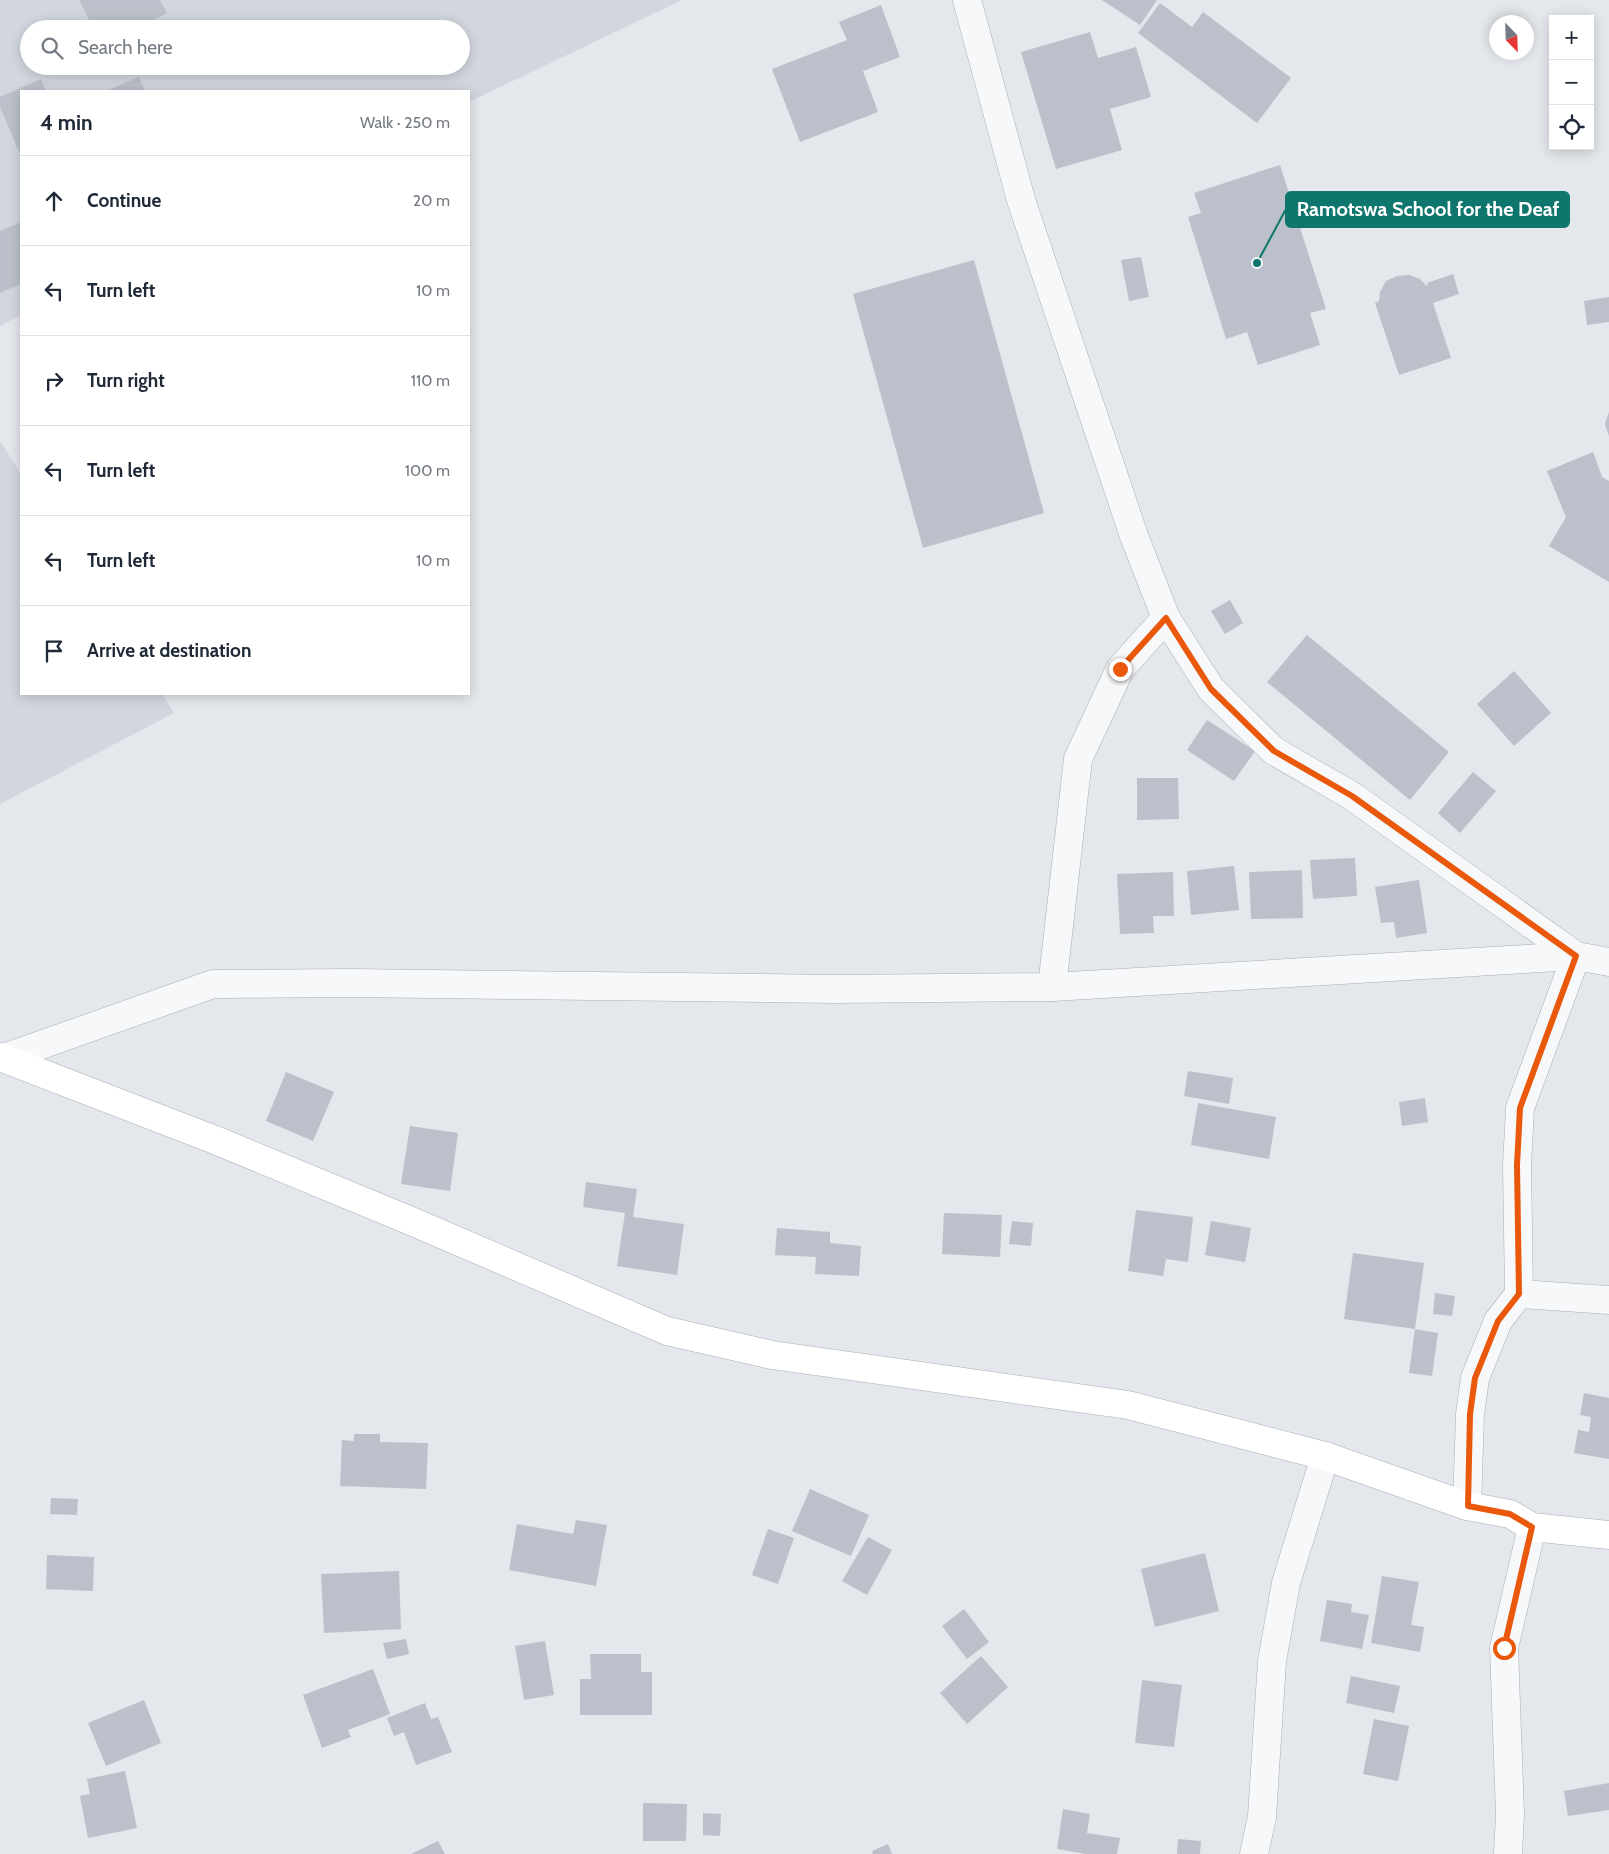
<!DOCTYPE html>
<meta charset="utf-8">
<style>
:root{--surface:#fff;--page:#f2f2f3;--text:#1f2937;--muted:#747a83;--line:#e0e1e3}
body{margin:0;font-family:Cabin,sans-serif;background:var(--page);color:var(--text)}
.controls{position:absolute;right:15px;top:15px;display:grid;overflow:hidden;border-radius:0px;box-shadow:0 2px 12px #0003}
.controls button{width:45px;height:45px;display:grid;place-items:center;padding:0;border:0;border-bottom:1px solid var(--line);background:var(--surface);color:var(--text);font:25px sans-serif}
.compass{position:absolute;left:1489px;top:15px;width:45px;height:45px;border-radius:50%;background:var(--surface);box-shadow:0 2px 12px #0003;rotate:157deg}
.stop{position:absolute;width:15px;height:15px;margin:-11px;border:4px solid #ea580c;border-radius:50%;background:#fff}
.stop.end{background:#ea580c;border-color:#fff;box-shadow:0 1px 5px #0008}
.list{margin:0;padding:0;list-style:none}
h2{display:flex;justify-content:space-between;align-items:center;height:65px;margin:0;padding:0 20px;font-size:21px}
h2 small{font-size:16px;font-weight:400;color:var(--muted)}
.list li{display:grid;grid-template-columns:32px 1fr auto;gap:15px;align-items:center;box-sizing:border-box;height:90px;padding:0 20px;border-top:1px solid var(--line)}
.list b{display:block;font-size:19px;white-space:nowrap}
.list em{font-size:16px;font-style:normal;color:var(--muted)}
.icon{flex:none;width:28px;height:28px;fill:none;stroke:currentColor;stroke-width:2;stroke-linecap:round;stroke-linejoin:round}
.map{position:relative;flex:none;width:1609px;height:1854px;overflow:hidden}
.search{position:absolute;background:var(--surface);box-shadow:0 2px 12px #0003;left:20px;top:20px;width:450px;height:55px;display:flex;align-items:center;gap:12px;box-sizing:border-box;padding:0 18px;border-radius:28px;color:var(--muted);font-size:19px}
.panel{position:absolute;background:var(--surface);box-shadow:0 2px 12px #0003;left:20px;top:90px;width:450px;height:605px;border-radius:0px}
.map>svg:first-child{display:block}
.built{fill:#d2d6de;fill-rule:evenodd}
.building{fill:#bbc0ca}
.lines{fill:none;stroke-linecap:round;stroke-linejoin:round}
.street-casing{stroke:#a9aeb7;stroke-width:29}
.secondary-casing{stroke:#a9aeb7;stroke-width:29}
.street{stroke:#f7f8fa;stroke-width:28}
.secondary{stroke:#fff;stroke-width:28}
.route{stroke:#ea580c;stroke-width:6}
.leader{fill:none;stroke:#0f766e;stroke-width:2}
.callout-dot{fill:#0f766e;stroke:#f4f6f9;stroke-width:2}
.callout{fill:#0f766e;stroke:#0f766e;stroke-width:2}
.callout-label{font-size:20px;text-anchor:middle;font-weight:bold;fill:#fff}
</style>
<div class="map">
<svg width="1609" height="1854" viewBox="0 0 1609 1854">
<rect width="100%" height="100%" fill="#e4e7ec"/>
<!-- built -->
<g class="built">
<path d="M0 0H682L469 102V91H21V315L0 326ZM29 29H461V66H29Z"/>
<polygon points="0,441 21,474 21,694 162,694 174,713 0,804"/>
</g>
<!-- building -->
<g class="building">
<polygon points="81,0 160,0 167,13 135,29 93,29 80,1"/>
<polygon points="1102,0 1157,0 1140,25"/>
<polygon points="1160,3 1192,27 1203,12 1291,78 1257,123 1138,33"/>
<polygon points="881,5 900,57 863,71 878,112 800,142 772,69 847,40 839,22"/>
<polygon points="1090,32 1098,58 1136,47 1151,97 1110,109 1122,150 1056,169 1021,52"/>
<polygon points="139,77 145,91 106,91"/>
<polygon points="41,79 46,91 21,91 21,156 0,107 0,97"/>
<polygon points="1280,165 1326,309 1310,313 1320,345 1258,365 1247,332 1226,339 1188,217 1201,213 1194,193"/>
<polygon points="21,222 21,284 0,293 0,231"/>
<polygon points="1141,257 1149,297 1129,301 1121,260"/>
<polygon points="974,260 1044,513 923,548 853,294"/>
<polygon points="1453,274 1459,294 1433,303 1451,358 1399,375 1375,303 1379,301 1380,292 1386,281 1397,276 1409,275 1420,279 1427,286 1428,285 1427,283"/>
<polygon points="1609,297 1609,322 1587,325 1584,301"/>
<polygon points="1609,412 1609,436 1605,424"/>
<polygon points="1593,452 1602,477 1609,481 1609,582 1549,546 1566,517 1547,471"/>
<polygon points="1230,600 1243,623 1225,634 1211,611"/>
<polygon points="1307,635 1449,752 1410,800 1267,682"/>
<polygon points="1514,671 1551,713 1514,746 1477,704"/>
<polygon points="1207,720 1255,751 1234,781 1187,750"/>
<polygon points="1473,772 1496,791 1460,833 1438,813"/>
<polygon points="1137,778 1178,778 1179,819 1137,820"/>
<polygon points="1355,858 1357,896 1313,899 1310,860"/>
<polygon points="1234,866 1239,910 1191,915 1187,871"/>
<polygon points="1302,870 1303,918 1251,919 1249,872"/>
<polygon points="1173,872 1174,916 1153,916 1154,933 1120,934 1117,874"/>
<polygon points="1419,880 1427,933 1396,938 1394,922 1381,923 1375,887"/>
<polygon points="1188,1071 1233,1078 1229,1104 1184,1096"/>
<polygon points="286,1072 334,1092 313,1141 266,1121"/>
<polygon points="1425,1098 1428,1122 1402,1126 1399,1102"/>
<polygon points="1198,1103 1276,1117 1269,1159 1191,1145"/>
<polygon points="410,1126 458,1133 450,1191 401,1184"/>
<polygon points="586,1182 637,1189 633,1217 684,1224 677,1275 617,1266 625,1213 583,1207"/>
<polygon points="1136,1210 1193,1217 1188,1262 1166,1259 1163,1276 1128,1271"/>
<polygon points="944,1213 1002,1215 1000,1257 942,1254"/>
<polygon points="1012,1221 1033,1223 1031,1246 1009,1244"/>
<polygon points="1211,1221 1251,1228 1245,1262 1205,1255"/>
<polygon points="777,1228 830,1232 830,1243 861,1246 859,1276 815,1274 816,1257 775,1255"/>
<polygon points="1353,1253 1424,1263 1415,1329 1344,1319"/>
<polygon points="1435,1293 1455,1296 1452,1316 1433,1314"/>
<polygon points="1415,1329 1438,1333 1432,1376 1409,1373"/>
<polygon points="1584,1393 1609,1398 1609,1459 1574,1453 1578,1430 1589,1432 1591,1417 1580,1415"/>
<polygon points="354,1434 380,1434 380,1442 428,1443 426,1489 340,1486 342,1440 354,1441"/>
<polygon points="810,1489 869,1515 851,1556 792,1531"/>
<polygon points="51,1498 78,1499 77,1515 50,1514"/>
<polygon points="576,1520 607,1525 596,1586 509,1570 517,1524 573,1534"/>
<polygon points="768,1529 794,1538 778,1584 752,1575"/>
<polygon points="868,1537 892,1550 867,1595 842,1581"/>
<polygon points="1205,1553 1219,1611 1155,1627 1141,1569"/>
<polygon points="47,1555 94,1557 93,1591 46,1589"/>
<polygon points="399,1571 401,1629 324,1633 321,1574"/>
<polygon points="1382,1576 1419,1582 1411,1625 1424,1627 1420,1652 1371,1643"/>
<polygon points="1327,1600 1352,1604 1351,1612 1369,1615 1362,1649 1320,1641"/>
<polygon points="964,1609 989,1642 967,1659 942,1626"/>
<polygon points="406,1639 409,1654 387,1659 383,1643"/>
<polygon points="545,1641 554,1695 524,1700 515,1646"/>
<polygon points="590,1654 641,1654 641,1672 652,1672 652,1715 580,1715 580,1679 591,1679"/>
<polygon points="981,1656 1008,1687 967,1724 940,1693"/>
<polygon points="373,1669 390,1714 348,1730 351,1737 322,1748 303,1695"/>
<polygon points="1351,1676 1400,1686 1394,1713 1346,1703"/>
<polygon points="1142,1680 1182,1685 1174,1747 1135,1743"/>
<polygon points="144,1700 161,1743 106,1766 88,1723"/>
<polygon points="425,1703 431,1719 438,1717 452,1752 416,1765 404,1732 394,1736 387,1718"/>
<polygon points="1374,1719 1409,1726 1398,1781 1363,1774"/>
<polygon points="125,1771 137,1828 88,1838 80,1796 90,1794 87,1779"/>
<polygon points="1609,1783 1609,1810 1568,1816 1564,1791"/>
<polygon points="643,1803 687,1804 686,1841 643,1841"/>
<polygon points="1063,1809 1090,1814 1087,1833 1120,1838 1117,1854 1086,1854 1057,1849"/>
<polygon points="703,1813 721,1814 720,1836 703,1835"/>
<polygon points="1178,1839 1201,1841 1200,1854 1177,1854"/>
<polygon points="438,1841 445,1854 411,1854"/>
<polygon points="888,1844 892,1854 873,1854 872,1851"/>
</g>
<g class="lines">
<defs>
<g id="street">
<polyline points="967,0 1021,200 1134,536 1166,618 1211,689 1274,751 1352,796 1576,956"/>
<polyline points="1052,987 1078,759 1120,669 1166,618"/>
<polyline points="4,1058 213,984 352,983 835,989 1052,987 1576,956 1609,962"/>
<polyline points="1519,1294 1609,1300"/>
<polyline points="1467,1506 1470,1414 1475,1378 1498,1321 1519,1294 1517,1165 1520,1108 1576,956"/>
<polyline points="1254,1854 1262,1817 1272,1661 1286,1583 1325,1456"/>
<polyline points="1508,1854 1510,1814 1504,1648 1532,1527"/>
</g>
<polyline id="secondary" points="0,1057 215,1140 411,1221 667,1331 772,1355 1128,1405 1325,1456 1467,1506 1510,1514 1532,1527 1609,1535"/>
</defs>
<!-- street casing -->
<use href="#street" class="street-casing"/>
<!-- secondary casing -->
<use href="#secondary" class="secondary-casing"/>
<!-- street -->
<use href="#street" class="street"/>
<!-- secondary -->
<use href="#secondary" class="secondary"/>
</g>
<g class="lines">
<!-- route -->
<polyline class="route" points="1120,669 1166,618 1211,689 1274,751 1352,796 1576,956 1520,1108 1517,1165 1519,1294 1498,1321 1475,1378 1470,1414 1468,1506 1510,1514 1532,1527 1504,1648"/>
</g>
<!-- callouts -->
<path class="leader" d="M1257 263L1286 209"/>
<circle class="callout-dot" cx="1257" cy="263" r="5"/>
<rect class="callout" x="1286" y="192" width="283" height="35" rx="5"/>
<g class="callout-label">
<text x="1428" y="216">Ramotswa School for the Deaf</text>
</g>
</svg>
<div class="controls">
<button>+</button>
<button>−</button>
<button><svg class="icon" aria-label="locate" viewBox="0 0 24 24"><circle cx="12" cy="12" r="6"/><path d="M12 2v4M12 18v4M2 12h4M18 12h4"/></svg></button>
</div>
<svg class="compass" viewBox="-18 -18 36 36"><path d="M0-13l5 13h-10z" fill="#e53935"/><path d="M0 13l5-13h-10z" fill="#747a83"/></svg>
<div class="stop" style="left:1504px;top:1648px"></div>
<div class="stop end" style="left:1120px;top:669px"></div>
<div class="search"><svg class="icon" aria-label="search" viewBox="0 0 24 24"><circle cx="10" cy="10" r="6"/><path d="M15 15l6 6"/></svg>Search here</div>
<section class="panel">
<h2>4 min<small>Walk · 250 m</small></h2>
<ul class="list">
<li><svg class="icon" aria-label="ahead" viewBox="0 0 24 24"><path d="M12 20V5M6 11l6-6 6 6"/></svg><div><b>Continue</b></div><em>20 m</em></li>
<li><svg class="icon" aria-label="left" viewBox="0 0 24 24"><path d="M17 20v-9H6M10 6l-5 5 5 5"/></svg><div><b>Turn left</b></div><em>10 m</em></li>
<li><svg class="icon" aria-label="right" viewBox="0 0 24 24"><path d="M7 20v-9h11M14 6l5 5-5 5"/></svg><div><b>Turn right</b></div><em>110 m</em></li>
<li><svg class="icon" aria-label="left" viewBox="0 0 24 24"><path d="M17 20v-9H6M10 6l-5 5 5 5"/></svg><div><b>Turn left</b></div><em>100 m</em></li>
<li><svg class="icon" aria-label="left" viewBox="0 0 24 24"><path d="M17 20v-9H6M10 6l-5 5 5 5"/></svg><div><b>Turn left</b></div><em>10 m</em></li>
<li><svg class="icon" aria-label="arrive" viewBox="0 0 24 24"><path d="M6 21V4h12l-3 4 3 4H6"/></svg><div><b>Arrive at destination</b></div></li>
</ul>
</section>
</div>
